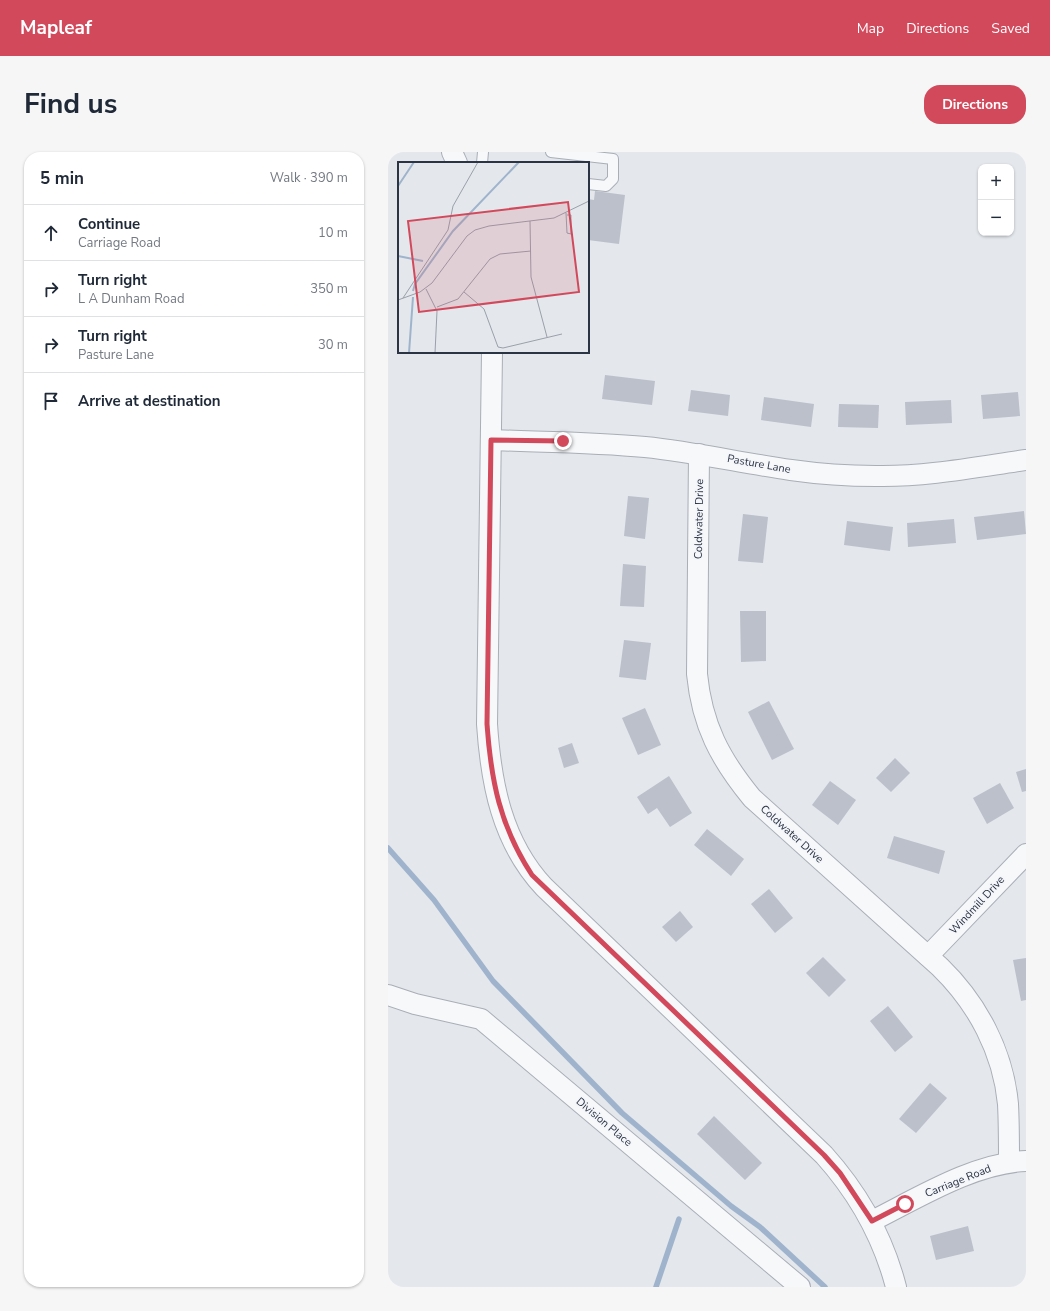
<!DOCTYPE html>
<meta charset="utf-8">
<style>
:root{--surface:#fff;--page:#f6f6f7;--text:#1f2937;--muted:#747a83;--line:#e0e1e3;--accent:#d1495b}
body{margin:0;font-family:"Nunito Sans",sans-serif;background:var(--page);color:var(--text)}
.controls{position:absolute;right:12px;top:12px;display:grid;overflow:hidden;border-radius:8px;box-shadow:0 1px 3px #0004}
.controls button{width:36px;height:36px;display:grid;place-items:center;padding:0;border:0;border-bottom:1px solid var(--line);background:var(--surface);color:var(--text);font:20px sans-serif}
.stop{position:absolute;width:12px;height:12px;margin:-9px;border:3px solid #d1495b;border-radius:50%;background:#fff}
.stop.end{background:#d1495b;border-color:#fff;box-shadow:0 1px 4px #0008}
.list{margin:0;padding:0;list-style:none}
h2{display:flex;justify-content:space-between;align-items:center;height:52px;margin:0;padding:0 16px;font-size:17px}
h2 small{font-size:13px;font-weight:400;color:var(--muted)}
.list li{display:grid;grid-template-columns:26px 1fr auto;gap:12px;align-items:center;box-sizing:border-box;height:56px;padding:0 16px;border-top:1px solid var(--line)}
.list b{display:block;font-size:15px;white-space:nowrap}
.list p{margin:0;font-size:13px;white-space:nowrap;color:var(--muted)}
.list em{font-size:13px;font-style:normal;color:var(--muted)}
.icon{flex:none;width:22px;height:22px;fill:none;stroke:currentColor;stroke-width:2;stroke-linecap:round;stroke-linejoin:round}
.map{position:relative;flex:none;width:638px;height:1135px;overflow:hidden;border-radius:16px}
header{display:flex;align-items:center;gap:24px;box-sizing:border-box;height:56px;padding:0 20px;background:var(--accent);color:#fff}
header strong{font-size:19px}
nav{display:flex;gap:22px;margin-inline-start:auto;font-size:14px}
.intro{display:flex;align-items:center;justify-content:space-between;box-sizing:border-box;height:96px;padding:0 24px}
h1{margin:0;font-size:28px}
.button{padding:10px 18px;border-radius:16px;background:var(--accent);color:#fff;font-size:14px;font-weight:700}
main{display:flex;gap:24px;padding:0 24px}
aside{flex:1;background:var(--surface);border-radius:16px;box-shadow:0 1px 3px #0004}
.map>svg:first-child{display:block}
.lines{fill:none;stroke-linecap:round;stroke-linejoin:round}
.stream{stroke:#9fb4cc;stroke-width:5.5}
.building{fill:#bbc0ca}
.service-casing{stroke:#a9aeb7;stroke-width:12}
.minor-casing{stroke:#a9aeb7;stroke-width:22}
.service{stroke:#f7f8fa;stroke-width:10}
.minor{stroke:#f7f8fa;stroke-width:20}
.route{stroke:#d1495b;stroke-width:5}
.labels{text-anchor:middle;dominant-baseline:central;stroke-width:3.5;stroke-linejoin:round;paint-order:stroke}
.street-label{font-size:11px;fill:#2b3445;stroke:#f4f6f9}
.inset-river{fill:none;stroke:#9fb4cc;stroke-width:2}
.inset-road{fill:none;stroke:#9a9fa9;stroke-width:1}
.view{fill:#d1495b;fill-opacity:0.15;stroke:#d1495b;stroke-width:2}
.inset-edge{fill:none;stroke:#2b3445;stroke-width:2}
</style>
<header>
<strong>Mapleaf</strong>
<nav><a>Map</a><a>Directions</a><a>Saved</a></nav>
</header>
<div class="intro"><h1>Find us</h1><a class="button">Directions</a></div>
<main>
<aside>
<h2>5 min<small>Walk · 390 m</small></h2>
<ul class="list">
<li><svg class="icon" aria-label="ahead" viewBox="0 0 24 24"><path d="M12 20V5M6 11l6-6 6 6"/></svg><div><b>Continue</b><p>Carriage Road</p></div><em>10 m</em></li>
<li><svg class="icon" aria-label="right" viewBox="0 0 24 24"><path d="M7 20v-9h11M14 6l5 5-5 5"/></svg><div><b>Turn right</b><p>L A Dunham Road</p></div><em>350 m</em></li>
<li><svg class="icon" aria-label="right" viewBox="0 0 24 24"><path d="M7 20v-9h11M14 6l5 5-5 5"/></svg><div><b>Turn right</b><p>Pasture Lane</p></div><em>30 m</em></li>
<li><svg class="icon" aria-label="arrive" viewBox="0 0 24 24"><path d="M6 21V4h12l-3 4 3 4H6"/></svg><div><b>Arrive at destination</b></div></li>
</ul>
</aside>
<div class="map">
<svg width="638" height="1135" viewBox="0 0 638 1135">
<rect width="100%" height="100%" fill="#e4e7ec"/>
<g class="lines">
<!-- stream -->
<g class="stream">
<polyline points="0,696 46,748 105,829 234,961 343,1054 372,1075 437,1135"/>
<polyline points="268,1135 291,1067"/>
</g>
</g>
<!-- building -->
<g class="building">
<polygon points="207,39 237,43 231,92 200,88 200,47 206,48"/>
<polygon points="217,223 267,229 264,253 214,247"/>
<polygon points="303,238 342,243 340,264 300,259"/>
<polygon points="630,240 632,264 595,267 593,243"/>
<polygon points="376,245 426,252 423,275 373,268"/>
<polygon points="563,248 564,271 518,273 517,250"/>
<polygon points="451,252 491,253 490,276 450,275"/>
<polygon points="240,344 261,346 257,387 236,384"/>
<polygon points="636,359 638,382 589,388 586,365"/>
<polygon points="355,362 380,365 375,411 350,409"/>
<polygon points="566,367 568,391 520,395 519,371"/>
<polygon points="459,369 505,375 502,399 456,393"/>
<polygon points="235,412 258,414 256,455 232,454"/>
<polygon points="352,459 378,459 378,509 353,510"/>
<polygon points="236,488 263,491 258,528 231,525"/>
<polygon points="381,549 406,597 384,608 360,560"/>
<polygon points="257,556 273,593 250,603 234,566"/>
<polygon points="184,591 191,611 176,616 170,596"/>
<polygon points="507,606 522,621 503,640 488,626"/>
<polygon points="638,617 638,639 634,640 628,620"/>
<polygon points="281,624 304,661 282,675 269,656 260,662 249,645"/>
<polygon points="442,629 468,648 450,673 424,653"/>
<polygon points="612,631 626,656 599,672 585,646"/>
<polygon points="319,677 356,707 343,724 306,693"/>
<polygon points="506,684 557,699 551,722 499,706"/>
<polygon points="381,737 405,766 387,781 363,752"/>
<polygon points="292,759 305,775 288,790 274,775"/>
<polygon points="435,805 458,828 441,845 418,821"/>
<polygon points="638,806 638,848 633,849 625,808"/>
<polygon points="500,854 525,885 507,900 482,869"/>
<polygon points="542,931 559,946 528,981 511,967"/>
<polygon points="326,964 374,1011 357,1028 309,982"/>
<polygon points="580,1074 586,1099 548,1108 542,1084"/>
</g>
<g class="lines">
<defs>
<g id="service">
<polyline points="163,0 225,7 225,27 218,34 200,32"/>
<polyline points="94,11 95,0"/>
</g>
<g id="minor">
<polyline points="64,0 69,11"/>
<path d="M104 200 99 572C103 632 114 690 156 735L436 1003C471 1042 495 1085 508 1135"/>
<path d="M103 288C154 290 206 290 257 295 306 300 354 311 403 318 431 322 460 324 488 324 538 325 589 315 638 308"/>
<path d="M311 302 309 522C314 573 332 607 364 646L552 815C589 851 615 899 620 952 621 971 621 990 621 1010"/>
<polyline points="540,804 638,702"/>
<polyline points="0,843 27,852 93,867 412,1135"/>
<path d="M484 1069C530 1046 586 1011 638 1009"/>
</g>
</defs>
<!-- service casing -->
<use href="#service" class="service-casing"/>
<!-- minor casing -->
<use href="#minor" class="minor-casing"/>
<!-- service -->
<use href="#service" class="service"/>
<!-- minor -->
<use href="#minor" class="minor"/>
</g>
<g class="lines">
<!-- route -->
<path class="route" d="M175 289 103 288 99 572C103 629 112 674 144 723L436 1003 452 1021 484 1069 517 1052"/>
</g>
<g class="labels">
<!-- street labels -->
<g class="street-label">
<text transform="translate(371 312) rotate(10)">Pasture Lane</text>
<text transform="translate(311 367) rotate(-89)">Coldwater Drive</text>
<text transform="translate(404 682) rotate(42)">Coldwater Drive</text>
<text transform="translate(589 753) rotate(-47)">Windmill Drive</text>
<text transform="translate(216 970) rotate(40)">Division Place</text>
<text transform="translate(570 1029) rotate(-22)">Carriage Road</text>
</g>
</g>
<!-- overview -->
<g transform="translate(10 10)">
<rect width="191" height="191" fill="#e4e7ec"/>
<path class="inset-river" d="M0 24 16 0M0 94 25 99M15 129 17 122 55 69 121 0M11 191 15 135"/>
<path class="inset-road" d="M168 51 169 71 173 72V53H169M132 59 133 115 149 175M28 127 39 149 37 191M66 130 86 147 100 185 105 186 164 172M5 136 50 68 55 44 80 0M0 138 22 130 34 121 69 74 77 68 91 64 156 56 191 39M39 145 60 137 92 97 102 92 133 89"/>
<path class="view" d="M170 40 181 130 21 150 10 59Z"/>
<rect width="191" height="191" class="inset-edge"/>
</g>
</svg>
<div class="controls">
<button>+</button>
<button>−</button>
</div>
<div class="stop" style="left:517px;top:1052px"></div>
<div class="stop end" style="left:175px;top:289px"></div>
</div>
</main>
